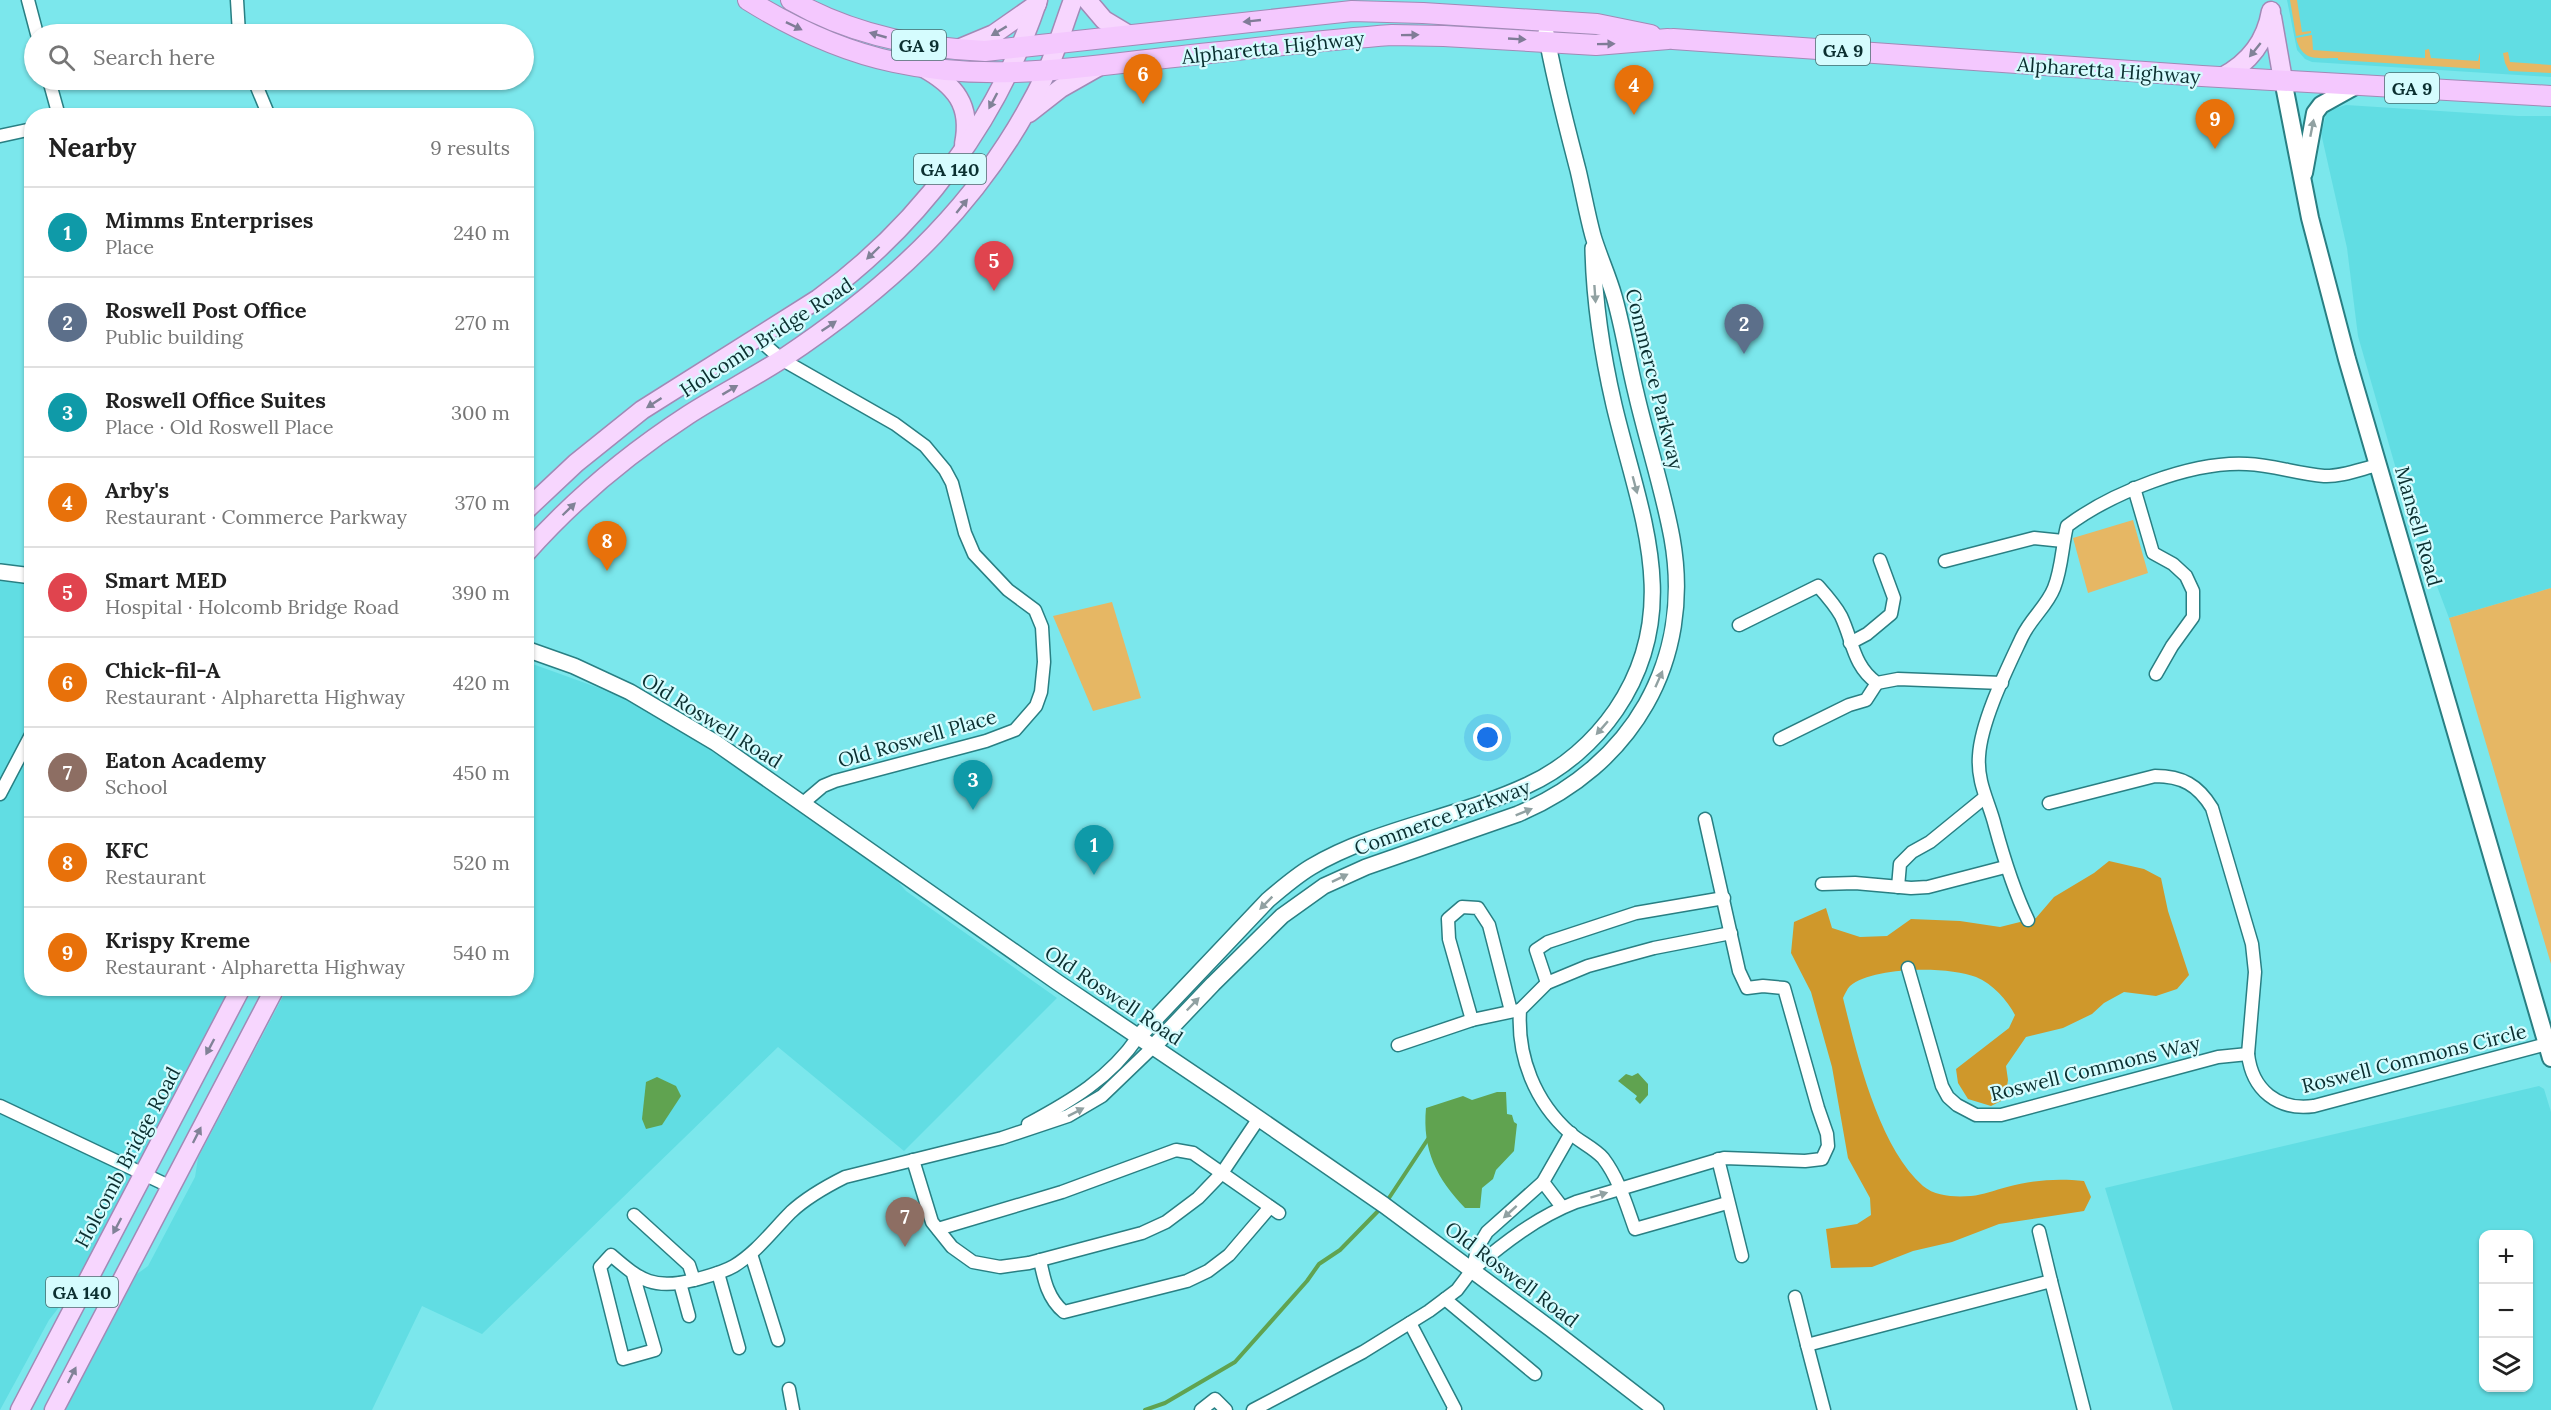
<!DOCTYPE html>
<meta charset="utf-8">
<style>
:root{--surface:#fff;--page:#f2f2f2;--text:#222;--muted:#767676;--line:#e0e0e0;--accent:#d2414e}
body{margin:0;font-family:Lora,serif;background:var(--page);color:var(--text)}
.controls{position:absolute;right:18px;bottom:18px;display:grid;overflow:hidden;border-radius:12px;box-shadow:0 2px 4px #0004}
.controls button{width:54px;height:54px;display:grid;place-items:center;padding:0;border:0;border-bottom:2px solid var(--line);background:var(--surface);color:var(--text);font:30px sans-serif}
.you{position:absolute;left:1488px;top:738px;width:21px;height:21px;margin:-15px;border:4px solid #fff;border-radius:50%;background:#1a73e8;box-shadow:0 0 0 9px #1a73e833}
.badge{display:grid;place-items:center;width:39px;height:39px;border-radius:50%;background:var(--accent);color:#fff;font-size:20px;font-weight:700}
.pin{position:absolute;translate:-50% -50px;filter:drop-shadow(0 2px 3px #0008)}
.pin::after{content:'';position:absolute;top:32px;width:21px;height:18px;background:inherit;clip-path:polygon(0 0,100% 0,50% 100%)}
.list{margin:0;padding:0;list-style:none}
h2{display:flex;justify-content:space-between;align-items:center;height:78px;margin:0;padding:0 24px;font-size:26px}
h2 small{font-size:20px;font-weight:400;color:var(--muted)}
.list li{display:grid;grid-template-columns:39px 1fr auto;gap:18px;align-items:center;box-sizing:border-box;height:90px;padding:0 24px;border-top:2px solid var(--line)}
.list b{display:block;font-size:22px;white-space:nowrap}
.list p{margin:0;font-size:20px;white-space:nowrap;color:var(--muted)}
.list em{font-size:20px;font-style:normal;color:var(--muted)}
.icon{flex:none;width:33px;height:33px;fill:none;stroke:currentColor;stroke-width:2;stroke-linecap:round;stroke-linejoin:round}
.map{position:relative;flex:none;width:2551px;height:1410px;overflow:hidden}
.search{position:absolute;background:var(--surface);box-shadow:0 2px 4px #0004;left:24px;top:24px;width:510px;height:66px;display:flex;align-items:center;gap:15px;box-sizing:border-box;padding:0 21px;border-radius:33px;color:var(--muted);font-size:22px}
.panel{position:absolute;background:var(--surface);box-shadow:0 2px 4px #0004;left:24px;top:108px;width:510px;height:888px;border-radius:24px}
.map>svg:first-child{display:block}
.built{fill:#61dde3;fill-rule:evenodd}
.green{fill:#e6b764}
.forest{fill:#cf982b}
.water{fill:#60a350}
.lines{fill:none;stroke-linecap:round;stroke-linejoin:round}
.stream{stroke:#60a350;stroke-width:4}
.minor-casing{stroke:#297f83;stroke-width:15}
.tertiary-casing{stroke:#297f83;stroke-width:18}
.secondary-casing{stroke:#297f83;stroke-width:20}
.primary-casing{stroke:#a18ab6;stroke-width:21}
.trunk-casing{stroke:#a18ab6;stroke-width:22}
.minor{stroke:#fff;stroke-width:12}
.tertiary{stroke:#fff;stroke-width:15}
.secondary{stroke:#fff;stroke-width:16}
.primary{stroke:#f7d6fe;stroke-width:18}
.trunk{stroke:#f4c8fe;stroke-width:20}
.oneway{fill:#807c97}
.oneway2{fill:#818297}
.oneway3{fill:#91a1a2}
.labels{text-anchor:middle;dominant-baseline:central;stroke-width:4.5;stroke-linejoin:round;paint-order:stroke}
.shield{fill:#d5fcfe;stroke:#486c6e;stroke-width:1.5}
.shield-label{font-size:18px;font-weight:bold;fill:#0b2f30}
.street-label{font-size:20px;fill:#0b2f30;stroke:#d5fcfe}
</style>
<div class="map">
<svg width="2551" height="1410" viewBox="0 0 2551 1410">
<rect width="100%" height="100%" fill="#7be7ec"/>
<!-- built -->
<g class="built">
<polygon points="2287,0 2551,0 2551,77 2312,62 2305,59 2297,50"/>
<polygon points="2346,105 2518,116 2551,116 2551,588 2449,618 2406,504 2358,336 2347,248 2321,133 2326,115 2330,110"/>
<polygon points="0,581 31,585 32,988 230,989 90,1257 67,1297 49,1320 0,1410"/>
<polygon points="527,662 599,688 651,711 687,731 892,875 906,891 1057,998 904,1151 778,1047 482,1334 422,1306 372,1410 65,1410 137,1274 148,1266 195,1177 198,1158 287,989 526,988"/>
<path d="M2539 1086 2544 1089 2551 1112V1410H2173L2105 1188ZM2484 1234H2528V1388H2484Z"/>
</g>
<!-- green -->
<g class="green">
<polygon points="2290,0 2297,0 2302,32 2311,31 2311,33 2296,36"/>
<path d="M2312 35 2313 50 2425 58V50L2429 49 2431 58 2478 61 2480 52V69L2338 60V58C2319 57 2303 64 2296 38Z"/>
<polygon points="2508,52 2510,62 2551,65 2551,73 2509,71 2505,63 2503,53"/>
<polygon points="2133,520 2148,573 2088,593 2073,538"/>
<polygon points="2551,588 2551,964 2449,618"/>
<polygon points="1112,602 1141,698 1093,711 1053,616"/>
</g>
<!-- forest -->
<path class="forest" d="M2109 861 2144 869 2161 878 2168 911 2189 975 2177 989 2156 996 2124 992 2104 1003 2092 1014 2063 1028 2026 1037 2006 1066 2008 1080 2005 1099 1991 1106 1968 1099 1958 1083 1956 1069 2009 1028 2015 1015C2007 1000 1993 984 1976 977 1949 966 1873 966 1850 986 1847 989 1845 994 1843 998 1857 1054 1878 1146 1923 1186 1936 1197 1956 1197 1971 1196 1983 1195 1995 1190 2007 1187 2034 1180 2057 1178 2084 1181L2091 1197 2084 1211 1999 1224 1952 1242 1913 1251 1872 1267 1831 1268 1826 1229 1857 1224 1871 1215 1870 1198 1848 1158 1832 1067 1811 992 1791 953 1794 922 1826 908 1832 928 1860 937 1887 936 1911 919 1960 921 2000 927 2036 918 2054 897 2094 873Z"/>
<!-- water -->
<g class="water">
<polygon points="1638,1073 1648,1084 1648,1095 1640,1104 1635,1099 1637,1096 1618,1081 1626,1074 1632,1076"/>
<polygon points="657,1077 676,1086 681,1096 662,1125 646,1129 642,1119 646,1082"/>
<path d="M1497 1092H1506L1507 1114 1512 1115 1514 1122 1517 1124 1514 1151 1496 1170 1493 1179 1482 1188 1480 1208H1465C1437 1179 1422 1150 1426 1108L1463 1096 1472 1100Z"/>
</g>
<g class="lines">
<!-- stream -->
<g class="stream">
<polyline points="1387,1201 1428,1139"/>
<polyline points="1145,1410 1165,1403 1235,1362 1307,1281 1319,1264 1340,1250 1382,1207"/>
</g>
<defs>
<g id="minor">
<polyline points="28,0 37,34"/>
<polyline points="237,0 239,34"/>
<polyline points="49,80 59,116"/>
<polyline points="254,80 269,116"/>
<polyline points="0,136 32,129"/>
<polyline points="756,337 781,359 895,424 925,446 945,470 952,483 965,533 974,554 1008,590 1035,610 1042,627 1044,662 1041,692 1036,706 1015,730 986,741 835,781 823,786 803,803"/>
<polyline points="2134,488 2153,553 2173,564 2186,576 2193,591 2193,617 2172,646 2156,674"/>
<polyline points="1945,561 2034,538 2063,541"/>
<path d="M1739 625 1818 586C1826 595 1835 605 1841 616 1853 641 1853 666 1877 683L1898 679 2002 683"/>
<polyline points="1850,643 1867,634 1891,614 1894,598 1880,560"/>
<polyline points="1780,739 1849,705 1866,700 1877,683"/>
<polyline points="0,794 32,733"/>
<path d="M2049 803 2155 776C2182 776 2198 785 2212 808L2252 944 2255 972 2248 1054C2252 1090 2278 1111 2314 1106L2547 1044"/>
<polyline points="1822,884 1855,883 1911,888 1928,887 2005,867"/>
<polyline points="1898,887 1900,864 1912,852 1930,842 1984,798"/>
<path d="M2028 920C2013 889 2004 859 1995 826 1989 802 1977 783 1979 756 1981 721 2007 669 2022 637 2031 618 2047 606 2054 588 2062 568 2062 546 2067 526 2111 493 2191 461 2247 464 2273 465 2298 474 2324 476 2341 477 2361 469 2378 465"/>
<polyline points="1908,968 1942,1086 1948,1097 1957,1105 1976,1115 2001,1115 2218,1057 2248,1054"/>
<polyline points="1547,983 1536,950 1548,942 1636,913 1724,898"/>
<polyline points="1472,1020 1449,939 1448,919 1462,907 1478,908 1489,925 1511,1011"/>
<polyline points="1398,1045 1472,1020 1519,1010"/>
<polyline points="0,1106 171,1187"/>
<path d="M1028 1124C1071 1101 1110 1078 1138 1037"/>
<polyline points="1718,1159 1742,1256"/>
<polyline points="913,1160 932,1222 952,1247 973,1262 1000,1267 1029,1263 1142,1233 1166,1222 1198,1198 1222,1173 1259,1118"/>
<polyline points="1543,1182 1562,1207"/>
<path d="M1727 1203 1635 1229C1626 1204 1619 1179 1603 1158 1594 1148 1580 1142 1570 1133 1535 1102 1517 1057 1520 1010L1547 983 1588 966 1654 948 1731 933"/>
<polyline points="634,1215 689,1265 694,1280"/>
<polyline points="938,1229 1062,1192 1176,1150 1193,1153 1279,1213"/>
<polyline points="2039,1231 2051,1281"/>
<polyline points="751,1254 778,1340"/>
<path d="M1040 1260C1044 1280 1048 1299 1064 1312L1187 1281 1208 1271 1229 1255 1270 1207"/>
<path d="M1472 1270C1504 1243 1537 1217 1576 1202L1724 1158 1805 1161 1822 1159 1828 1146 1827 1134 1818 1108 1784 988 1763 986 1747 988 1739 971 1705 819"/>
<polyline points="718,1273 739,1348"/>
<path d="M633 1274 655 1350 623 1359 600 1267 611 1255C641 1281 654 1290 694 1280 708 1276 722 1273 734 1266 757 1252 772 1231 791 1212 807 1197 825 1187 845 1177L1002 1138 1068 1116 1102 1096 1153 1047"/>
<polyline points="680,1283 689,1316"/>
<polyline points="1795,1297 1807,1345"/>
<polyline points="1445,1299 1535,1374"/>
<polyline points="1410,1323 1455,1409 1453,1410"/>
<polyline points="789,1389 793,1410"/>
<polyline points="1201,1410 1215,1399 1226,1410"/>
<polyline points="1253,1410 1363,1352 1429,1311 1457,1290 1472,1270 1478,1247 1487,1232 1543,1182 1571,1133"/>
<polyline points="1824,1410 1807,1345 2051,1281 2084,1410"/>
</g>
<g id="tertiary">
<polyline points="0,572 32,576"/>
<polyline points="526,649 574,666 630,692 716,743 1057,982 1229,1098 1384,1205 1551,1329 1656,1410"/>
<path d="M1138 1037 1268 900C1282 888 1296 876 1311 867 1374 829 1460 817 1528 785 1563 769 1594 742 1616 710 1685 609 1639 511 1614 405 1602 353 1594 301 1593 248"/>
<path d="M1153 1047 1213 984 1282 916 1324 886 1366 867 1518 814C1632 766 1694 661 1672 538 1663 489 1647 441 1636 393 1628 361 1623 327 1614 296 1608 275 1599 256 1593 236 1587 214 1583 191 1578 170 1566 124 1554 79 1546 33"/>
</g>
<g id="secondary">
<polyline points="2283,80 2310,218 2347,359 2551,1058"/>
<polyline points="2304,173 2315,113 2321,105 2357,85"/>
</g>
<g id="primary">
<polyline points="1087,0 1104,20 1129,35"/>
<polyline points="2272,17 2283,80"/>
<polyline points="958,49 994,34 1037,4"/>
<path d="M922 67C955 85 972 105 964 144"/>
<path d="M2222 77C2249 63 2266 41 2271 11"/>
<polyline points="1029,113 1061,88 1098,67"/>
<path d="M526 510 576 463 642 410 818 299C920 225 998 120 1038 0"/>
<path d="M526 553C574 499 628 454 688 415 719 395 751 379 782 359 895 284 987 198 1046 73 1057 49 1064 24 1073 0"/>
<polyline points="20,1410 241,988"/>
<polyline points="54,1410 275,988"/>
</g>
<g id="trunk">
<path d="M748 0C793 28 842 51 894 62 975 80 1057 71 1138 61 1223 52 1307 41 1392 35L1444 36 1596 45 1668 39"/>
<path d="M791 0C850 34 917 48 985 51L1352 11 1423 13 1597 24 1651 35"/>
<polyline points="1673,39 2202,76 2551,96"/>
</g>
</defs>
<!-- minor casing -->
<use href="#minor" class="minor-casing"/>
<!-- tertiary casing -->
<use href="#tertiary" class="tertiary-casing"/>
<!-- secondary casing -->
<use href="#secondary" class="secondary-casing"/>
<!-- primary casing -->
<use href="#primary" class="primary-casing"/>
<!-- trunk casing -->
<use href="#trunk" class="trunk-casing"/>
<!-- minor -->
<use href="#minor" class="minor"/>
<!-- tertiary -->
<use href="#tertiary" class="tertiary"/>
<!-- secondary -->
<use href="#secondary" class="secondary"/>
<!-- primary -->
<use href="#primary" class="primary"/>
<!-- trunk -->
<use href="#trunk" class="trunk"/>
</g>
<!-- one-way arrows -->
<defs><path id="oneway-solid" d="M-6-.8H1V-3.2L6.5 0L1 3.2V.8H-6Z" transform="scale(1.5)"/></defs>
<g class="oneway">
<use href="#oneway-solid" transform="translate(1252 21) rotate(174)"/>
<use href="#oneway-solid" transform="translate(794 26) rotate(26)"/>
<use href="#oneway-solid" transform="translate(878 35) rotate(-164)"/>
<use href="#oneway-solid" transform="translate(1410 35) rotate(-1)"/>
<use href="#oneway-solid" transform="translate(1517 39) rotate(3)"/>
<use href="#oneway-solid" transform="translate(1606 44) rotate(-1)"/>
</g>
<g class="oneway2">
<use href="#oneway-solid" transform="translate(999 31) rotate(149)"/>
<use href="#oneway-solid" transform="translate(2255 50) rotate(129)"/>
<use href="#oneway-solid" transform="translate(993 101) rotate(118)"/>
<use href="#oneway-solid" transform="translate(962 206) rotate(-51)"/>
<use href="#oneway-solid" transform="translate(873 253) rotate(136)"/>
<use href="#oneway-solid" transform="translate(829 326) rotate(-34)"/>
<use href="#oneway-solid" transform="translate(730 390) rotate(-31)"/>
<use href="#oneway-solid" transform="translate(654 403) rotate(147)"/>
<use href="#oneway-solid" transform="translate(569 509) rotate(-44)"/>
<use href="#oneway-solid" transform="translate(210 1047) rotate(118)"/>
<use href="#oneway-solid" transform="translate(197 1135) rotate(-63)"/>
<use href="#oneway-solid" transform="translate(117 1226) rotate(118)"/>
<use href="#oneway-solid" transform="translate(72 1375) rotate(-63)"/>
</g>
<g class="oneway3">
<use href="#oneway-solid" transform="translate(2312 128) rotate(-79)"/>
<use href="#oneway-solid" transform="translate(1595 294) rotate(86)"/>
<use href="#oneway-solid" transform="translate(1635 485) rotate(75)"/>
<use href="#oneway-solid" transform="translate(1659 679) rotate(-66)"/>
<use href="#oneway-solid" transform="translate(1602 728) rotate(131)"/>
<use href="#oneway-solid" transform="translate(1524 812) rotate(-22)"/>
<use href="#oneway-solid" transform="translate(1340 878) rotate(-26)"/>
<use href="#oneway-solid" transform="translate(1266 903) rotate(135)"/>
<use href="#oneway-solid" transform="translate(1193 1004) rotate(-46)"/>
<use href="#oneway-solid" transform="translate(1076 1112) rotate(-27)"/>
<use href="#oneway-solid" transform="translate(1599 1195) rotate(-17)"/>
<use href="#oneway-solid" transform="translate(1510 1212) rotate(138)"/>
</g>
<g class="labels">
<!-- shield labels -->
<g class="shield">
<rect x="892" y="30" width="54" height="30" rx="4.5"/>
<rect x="1816" y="35" width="54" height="30" rx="4.5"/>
<rect x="2385" y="73" width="54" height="30" rx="4.5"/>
<rect x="914" y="154" width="72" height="30" rx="4.5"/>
<rect x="46" y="1277" width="72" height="30" rx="4.5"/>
</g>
<g class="shield-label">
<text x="919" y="45">GA 9</text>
<text x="1843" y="50">GA 9</text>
<text x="2412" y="88">GA 9</text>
<text x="950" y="169">GA 140</text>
<text x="82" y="1292">GA 140</text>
</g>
<!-- street labels -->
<g class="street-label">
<text transform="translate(1273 47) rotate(-6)">Alpharetta Highway</text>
<text transform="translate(2109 70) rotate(4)">Alpharetta Highway</text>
<text transform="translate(766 337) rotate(-33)">Holcomb Bridge Road</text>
<text transform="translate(1655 379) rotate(76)">Commerce Parkway</text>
<text transform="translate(2419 526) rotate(74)">Mansell Road</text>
<text transform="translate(712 720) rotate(32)">Old Roswell Road</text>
<text transform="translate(917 738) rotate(-16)">Old Roswell Place</text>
<text transform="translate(1442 817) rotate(-20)">Commerce Parkway</text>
<text transform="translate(1114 995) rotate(34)">Old Roswell Road</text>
<text transform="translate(2414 1058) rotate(-14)">Roswell Commons Circle</text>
<text transform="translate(2095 1068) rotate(-14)">Roswell Commons Way</text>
<text transform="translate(127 1157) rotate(-62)">Holcomb Bridge Road</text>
<text transform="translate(1512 1274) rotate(37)">Old Roswell Road</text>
</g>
</g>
</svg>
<div class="controls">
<button>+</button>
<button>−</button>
<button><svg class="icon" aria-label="layers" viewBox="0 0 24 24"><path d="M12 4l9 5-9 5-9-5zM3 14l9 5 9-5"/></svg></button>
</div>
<div class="you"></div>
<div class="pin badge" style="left:1094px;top:875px;background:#0f9aa8">1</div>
<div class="pin badge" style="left:1744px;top:354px;background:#5c6f8a">2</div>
<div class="pin badge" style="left:973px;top:810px;background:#0f9aa8">3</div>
<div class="pin badge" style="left:1634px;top:115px;background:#e8710a">4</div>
<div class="pin badge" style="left:994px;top:291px;background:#e0444e">5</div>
<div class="pin badge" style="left:1143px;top:104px;background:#e8710a">6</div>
<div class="pin badge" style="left:905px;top:1247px;background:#8d6e63">7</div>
<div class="pin badge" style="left:607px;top:571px;background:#e8710a">8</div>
<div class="pin badge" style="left:2215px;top:149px;background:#e8710a">9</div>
<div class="search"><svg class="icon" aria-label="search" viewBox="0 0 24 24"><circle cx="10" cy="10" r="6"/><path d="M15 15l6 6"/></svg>Search here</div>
<section class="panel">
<h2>Nearby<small>9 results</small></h2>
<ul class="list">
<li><span class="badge" style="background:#0f9aa8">1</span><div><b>Mimms Enterprises</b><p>Place</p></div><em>240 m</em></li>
<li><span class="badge" style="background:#5c6f8a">2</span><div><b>Roswell Post Office</b><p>Public building</p></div><em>270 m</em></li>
<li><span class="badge" style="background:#0f9aa8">3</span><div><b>Roswell Office Suites</b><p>Place · Old Roswell Place</p></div><em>300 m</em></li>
<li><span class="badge" style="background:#e8710a">4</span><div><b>Arby's</b><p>Restaurant · Commerce Parkway</p></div><em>370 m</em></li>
<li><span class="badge" style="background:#e0444e">5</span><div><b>Smart MED</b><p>Hospital · Holcomb Bridge Road</p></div><em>390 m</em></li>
<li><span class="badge" style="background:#e8710a">6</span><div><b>Chick-fil-A</b><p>Restaurant · Alpharetta Highway</p></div><em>420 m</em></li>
<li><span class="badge" style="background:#8d6e63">7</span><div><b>Eaton Academy</b><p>School</p></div><em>450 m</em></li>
<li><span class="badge" style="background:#e8710a">8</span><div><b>KFC</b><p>Restaurant</p></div><em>520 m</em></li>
<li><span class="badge" style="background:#e8710a">9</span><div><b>Krispy Kreme</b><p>Restaurant · Alpharetta Highway</p></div><em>540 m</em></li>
</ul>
</section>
</div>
